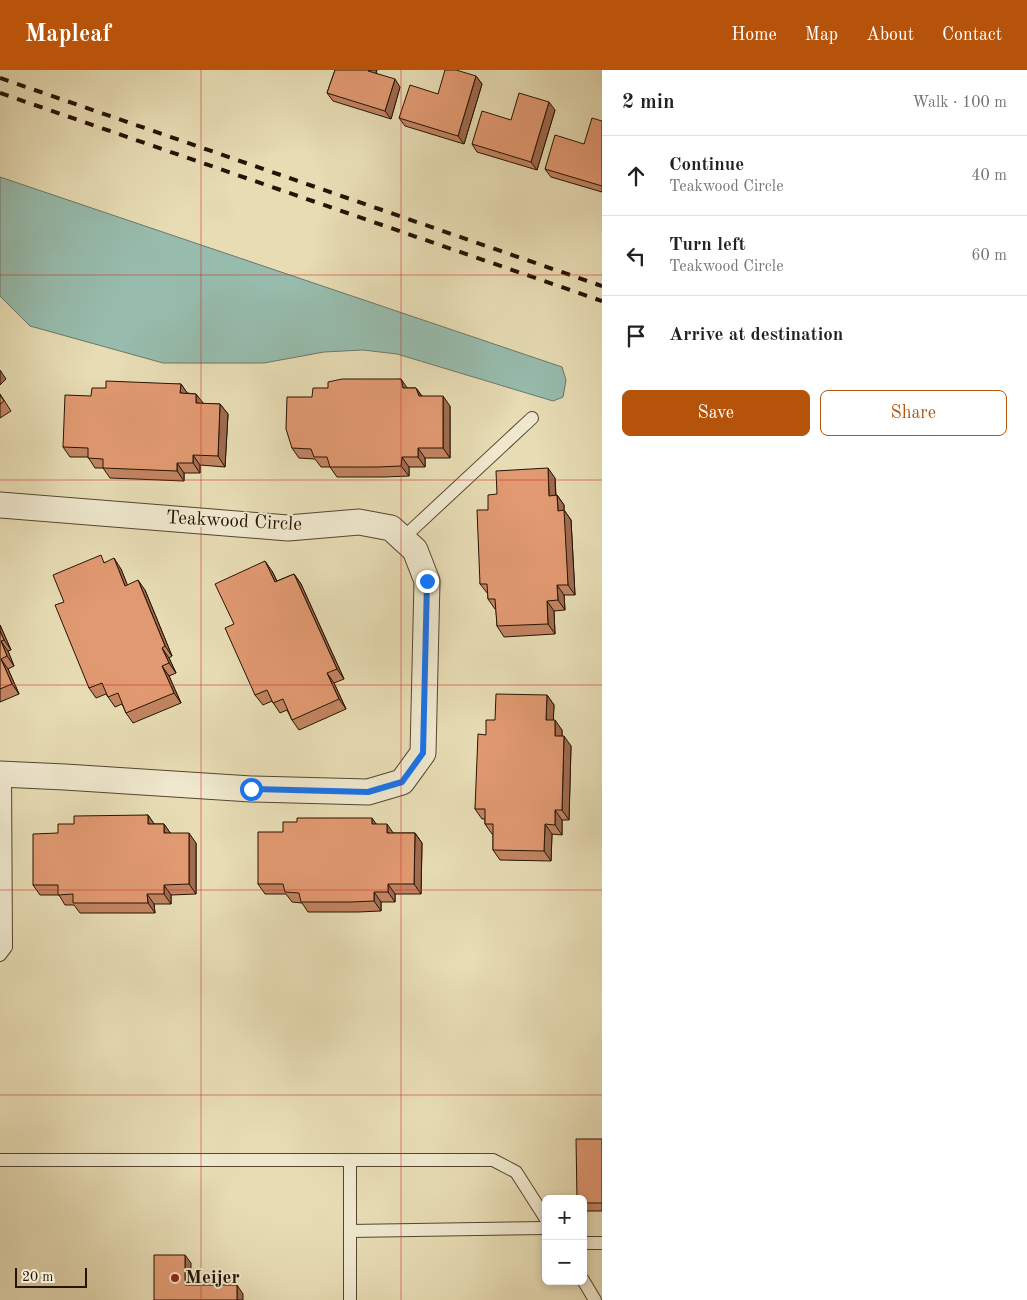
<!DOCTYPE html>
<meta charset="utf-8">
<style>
:root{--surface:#fff;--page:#f2f2f2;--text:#222;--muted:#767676;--line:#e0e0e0;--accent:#b45309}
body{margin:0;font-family:"Old Standard TT",serif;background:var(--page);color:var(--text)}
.controls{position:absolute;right:15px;bottom:15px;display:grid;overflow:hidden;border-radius:8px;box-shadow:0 2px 8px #0003}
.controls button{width:45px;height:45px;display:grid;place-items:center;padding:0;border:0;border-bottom:1px solid var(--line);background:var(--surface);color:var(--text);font:25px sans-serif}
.scale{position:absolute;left:15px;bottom:12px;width:72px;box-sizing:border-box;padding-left:5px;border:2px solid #261303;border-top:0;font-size:14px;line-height:18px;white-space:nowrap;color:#261303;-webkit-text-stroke:4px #efe8ce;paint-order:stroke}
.stop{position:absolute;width:15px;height:15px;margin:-11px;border:4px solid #1a73e8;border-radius:50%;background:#fff}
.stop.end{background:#1a73e8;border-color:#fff;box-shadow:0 1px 5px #0008}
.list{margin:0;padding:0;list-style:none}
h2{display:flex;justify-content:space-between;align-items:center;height:65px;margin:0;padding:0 20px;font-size:21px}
h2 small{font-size:16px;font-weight:400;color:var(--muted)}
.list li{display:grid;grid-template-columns:32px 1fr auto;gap:15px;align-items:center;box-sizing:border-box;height:80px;padding:0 20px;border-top:1px solid var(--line)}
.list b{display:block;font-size:19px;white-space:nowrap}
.list p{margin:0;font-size:16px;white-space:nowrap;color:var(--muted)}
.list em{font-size:16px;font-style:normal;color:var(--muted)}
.actions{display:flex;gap:10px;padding:15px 20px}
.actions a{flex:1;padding:11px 0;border:1px solid var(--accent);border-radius:8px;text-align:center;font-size:18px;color:var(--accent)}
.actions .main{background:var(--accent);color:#fff}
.icon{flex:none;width:28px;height:28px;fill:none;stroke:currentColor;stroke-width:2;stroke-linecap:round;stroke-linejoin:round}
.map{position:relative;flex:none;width:602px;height:1230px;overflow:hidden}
header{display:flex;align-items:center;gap:30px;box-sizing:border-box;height:70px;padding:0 25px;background:var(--accent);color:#fff}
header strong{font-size:24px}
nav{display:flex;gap:28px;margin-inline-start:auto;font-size:18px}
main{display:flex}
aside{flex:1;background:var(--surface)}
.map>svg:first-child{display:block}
.water{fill:#97bcad;stroke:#6a7869}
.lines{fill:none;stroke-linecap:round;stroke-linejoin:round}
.service-casing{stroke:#56452f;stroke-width:14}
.minor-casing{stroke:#56452f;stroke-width:27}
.service{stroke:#efe8ce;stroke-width:12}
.minor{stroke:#efe8ce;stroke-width:25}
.rail{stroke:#261303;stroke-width:4;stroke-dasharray:9 9;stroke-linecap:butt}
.wall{fill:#c28461;stroke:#261303}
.shaded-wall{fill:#9e6b4f;stroke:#261303}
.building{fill:#e19971;stroke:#261303}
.route{stroke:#1a73e8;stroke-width:6}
.grid{fill:none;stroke:#d62828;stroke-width:1;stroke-opacity:0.55}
.poi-dot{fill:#8f2418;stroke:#efe8ce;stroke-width:2}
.labels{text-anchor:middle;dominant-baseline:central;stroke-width:4;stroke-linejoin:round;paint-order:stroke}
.street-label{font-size:19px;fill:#261303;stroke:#efe8ce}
.poi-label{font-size:19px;font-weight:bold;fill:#261303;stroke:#efe8ce;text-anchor:start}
</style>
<header>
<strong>Mapleaf</strong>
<nav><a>Home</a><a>Map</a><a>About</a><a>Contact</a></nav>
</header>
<main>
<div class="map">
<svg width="602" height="1230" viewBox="0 0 602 1230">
<rect width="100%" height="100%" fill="#e7dcb4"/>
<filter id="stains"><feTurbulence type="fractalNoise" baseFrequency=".004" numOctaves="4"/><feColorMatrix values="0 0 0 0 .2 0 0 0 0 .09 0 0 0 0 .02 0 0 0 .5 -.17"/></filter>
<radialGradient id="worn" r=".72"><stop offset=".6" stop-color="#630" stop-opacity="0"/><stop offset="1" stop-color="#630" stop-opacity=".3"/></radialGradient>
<!-- water -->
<polygon class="water" points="0,107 562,297 566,310 563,327 553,331 397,284 363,280 324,282 264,293 163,293 30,256 0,226"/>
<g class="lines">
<defs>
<g id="service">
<polyline points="402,469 532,348"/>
<polyline points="0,885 6,877 5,704"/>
<polyline points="0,1090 350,1090"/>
<polyline points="350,1161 546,1158"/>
<polyline points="583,1173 602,1173"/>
<polyline points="583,1210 595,1230"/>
<polyline points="350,1230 350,1090 493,1090 516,1102 546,1149"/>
</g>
<polyline id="minor" points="0,435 288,458 359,452 391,458 415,480 427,511 423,683 402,712 368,722 251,719 65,707 0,704"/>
</defs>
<!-- service casing -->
<use href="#service" class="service-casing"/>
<!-- minor casing -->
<use href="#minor" class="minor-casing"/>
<!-- service -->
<use href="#service" class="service"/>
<!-- minor -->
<use href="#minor" class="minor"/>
<!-- rail -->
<g class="rail">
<polyline points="0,8 602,216"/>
<polyline points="0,23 602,231"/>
</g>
</g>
<!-- wall -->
<g class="wall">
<polygon points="335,0 377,0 376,3 400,17 391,49 333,31 327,23"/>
<polygon points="476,6 482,14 464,74 405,56 399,48 438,24"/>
<polygon points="555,40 537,100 477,82 472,74 511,50"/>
<polygon points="602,51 602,122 551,107 545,99 584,74"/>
<polygon points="401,309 406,318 416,318 422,326 450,336 450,388 425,388 425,397 409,397 409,406 385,407 337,407 330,397 321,397 315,389 299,388 292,378 312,327 328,318"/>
<polygon points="181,314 187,323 196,324 203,334 220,334 228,344 225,397 200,395 200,403 184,403 184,411 110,408 103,398 95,398 88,387 70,387 63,377 91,326 106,318"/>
<polygon points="0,324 11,341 0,348"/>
<polygon points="555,408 556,425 557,425 564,435 564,440 571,450 575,525 564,525 565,540 554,541 555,564 504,567 497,556 496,539 495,539 488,529 488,524 480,514 488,440"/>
<polygon points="105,492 121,499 127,515 145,520 172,586 169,588 176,603 169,606 181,633 133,653 126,643 122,634 115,637 106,624 96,628 89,618 64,532"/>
<polygon points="272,501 277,511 294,504 301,514 344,609 334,613 346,639 299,660 292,650 287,640 280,643 272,631 263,635 255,625 234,554"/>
<polygon points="0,555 11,580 8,581 14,596 8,599 19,624 0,632"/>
<polygon points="547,625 554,635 553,650 562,660 562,666 571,676 569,750 562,750 562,765 552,764 551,791 500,790 493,780 493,764 492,764 485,754 485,749 482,749 475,739 486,665 495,650"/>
<polygon points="148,745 154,754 164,754 170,763 196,773 196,824 171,825 171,834 154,834 155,843 80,843 74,835 65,835 59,825 40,825 33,815 58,763 74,754"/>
<polygon points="376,754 393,763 415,763 422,773 421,824 395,824 395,832 381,832 381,841 358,842 308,842 302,833 292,832 286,824 265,824 258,814 283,762"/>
<polygon points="602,1069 602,1141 583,1141 583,1129"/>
</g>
<!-- shaded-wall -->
<g class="shaded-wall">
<polygon points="369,0 377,0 374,9"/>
<polygon points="476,6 482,14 464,74 458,66"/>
<polygon points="395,9 400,17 391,49 385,41"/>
<polygon points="549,32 555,40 537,100 531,92"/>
<polygon points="0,300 6,309 0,315"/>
<polygon points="401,309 408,319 403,318"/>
<polygon points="181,314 188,324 180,323"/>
<polygon points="416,318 423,328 419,326"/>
<polygon points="196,324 204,334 196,333"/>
<polygon points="443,326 450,336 450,388 443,378"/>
<polygon points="220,334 228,344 225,397 218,386"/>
<polygon points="418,378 425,388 425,397 418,387"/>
<polygon points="193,385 200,395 200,403 193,393"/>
<polygon points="402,387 409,397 409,406 401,396"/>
<polygon points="177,393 184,403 184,411 177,401"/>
<polygon points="548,398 555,408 556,436 549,426"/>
<polygon points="557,425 564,435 564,440 571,450 575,525 568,515 558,441"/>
<polygon points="114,488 121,499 132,526 125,516"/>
<polygon points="265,491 272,501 282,522 275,512"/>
<polygon points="294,504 301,514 344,609 337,599"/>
<polygon points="138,510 145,520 172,586 165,576"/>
<polygon points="557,515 564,525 565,540 558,530"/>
<polygon points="547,531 554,541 555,564 548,554"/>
<polygon points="0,555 11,580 4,570 0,561"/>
<polygon points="1,571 8,581 14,596 7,586"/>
<polygon points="162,578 169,588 176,603 169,593"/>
<polygon points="1,589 8,599 19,624 12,614"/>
<polygon points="162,596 169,606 181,633 174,623"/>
<polygon points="327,603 334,613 346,639 339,629"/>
<polygon points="547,625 554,635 553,660 546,650"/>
<polygon points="555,650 562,660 562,676 555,666"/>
<polygon points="564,666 571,676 569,750 562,740"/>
<polygon points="555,740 562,750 562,765 555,755"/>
<polygon points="148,745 155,755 148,754"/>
<polygon points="372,748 379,758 372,754"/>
<polygon points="164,754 171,764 164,763"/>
<polygon points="387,754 394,764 387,763"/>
<polygon points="545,754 552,764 551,791 544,781"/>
<polygon points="189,763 196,773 196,824 189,814"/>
<polygon points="415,763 422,773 421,824 414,814"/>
<polygon points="388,814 395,824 395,832 388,822"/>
<polygon points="164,815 171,825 171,834 164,824"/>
<polygon points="374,822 381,832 381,841 374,831"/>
<polygon points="147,824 154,834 155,843 148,833"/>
<polygon points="185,1185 191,1193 191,1224 185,1215"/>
<polygon points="237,1215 243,1224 243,1230 237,1230"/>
</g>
<!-- building -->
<g class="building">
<polygon points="335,0 369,0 368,1 395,9 385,41 327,23"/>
<polygon points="445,0 456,0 476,6 458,66 399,48 410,15 438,24"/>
<polygon points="519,23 549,32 531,92 472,74 482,41 511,50"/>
<polygon points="592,48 602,51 602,116 545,99 555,65 584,74"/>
<polygon points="342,309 401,309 403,318 416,318 419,326 443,326 443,378 418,378 418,387 402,387 401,396 378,397 330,397 327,387 314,387 311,379 292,378 286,359 287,327 312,327 313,318 328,318 328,312"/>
<polygon points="106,311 181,314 180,323 196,324 196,333 220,334 218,386 193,385 193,393 177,393 177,401 103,398 103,389 88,388 88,378 63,377 65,325 91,326 92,318 106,318"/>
<polygon points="0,325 4,331 0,334"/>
<polygon points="548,398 549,426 557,425 558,441 564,440 568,515 557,515 558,530 547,531 548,554 497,556 495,529 488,529 487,514 480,514 477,440 488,440 488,425 497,424 496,401"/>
<polygon points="101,485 104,493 114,488 125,516 138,510 165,576 162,578 169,593 162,596 174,623 126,643 118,623 108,627 102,613 89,618 55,535 64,532 53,505"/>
<polygon points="265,491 275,512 294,504 337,599 327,603 339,629 292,650 283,629 273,633 267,620 255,625 225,558 234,554 215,514"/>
<polygon points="0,561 4,570 1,571 7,586 1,589 12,614 0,619"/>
<polygon points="496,624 547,625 546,650 555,650 555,666 564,666 562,740 555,740 555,755 545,754 544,781 493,780 493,754 485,754 485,739 475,739 478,664 486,665 486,650 495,650"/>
<polygon points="148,745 148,754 164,754 164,763 189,763 189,814 164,815 164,824 147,824 148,833 73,833 73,824 58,825 58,815 33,815 33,764 58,763 58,754 74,754 74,746"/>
<polygon points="297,748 372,748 372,754 387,754 387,763 415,763 414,814 388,814 388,822 374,822 374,831 351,832 301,832 299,823 285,822 283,814 258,814 258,762 283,762 283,752 297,752"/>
<polygon points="576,1069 602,1069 602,1133 583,1133 583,1129 577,1129"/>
<polygon points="154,1185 185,1185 185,1215 237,1215 237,1230 154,1230"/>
</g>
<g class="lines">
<!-- route -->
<polyline class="route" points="251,719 368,722 402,712 423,683 427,511"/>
</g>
<!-- grid -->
<path class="grid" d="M201 0V1230M401 0V1230M0 205H602M0 410H602M0 615H602M0 820H602M0 1025H602"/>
<!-- markers -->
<circle class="poi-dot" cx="175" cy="1208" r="5"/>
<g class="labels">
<!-- street labels -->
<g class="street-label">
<text transform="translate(234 452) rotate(3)">Teakwood Circle</text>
</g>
<!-- poi labels -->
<g class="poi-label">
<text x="185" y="1208">Meijer</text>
</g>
</g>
<rect width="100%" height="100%" filter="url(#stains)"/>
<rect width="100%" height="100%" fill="url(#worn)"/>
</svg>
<div class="controls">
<button>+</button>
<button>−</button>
</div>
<div class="scale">20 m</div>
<div class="stop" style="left:251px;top:719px"></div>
<div class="stop end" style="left:427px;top:511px"></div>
</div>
<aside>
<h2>2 min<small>Walk · 100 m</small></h2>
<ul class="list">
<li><svg class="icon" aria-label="ahead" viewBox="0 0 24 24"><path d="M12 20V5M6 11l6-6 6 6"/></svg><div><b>Continue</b><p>Teakwood Circle</p></div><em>40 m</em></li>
<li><svg class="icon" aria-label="left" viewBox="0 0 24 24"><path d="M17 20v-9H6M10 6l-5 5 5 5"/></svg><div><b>Turn left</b><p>Teakwood Circle</p></div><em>60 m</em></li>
<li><svg class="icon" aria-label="arrive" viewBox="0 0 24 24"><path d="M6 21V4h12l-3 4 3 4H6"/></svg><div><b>Arrive at destination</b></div></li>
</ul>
<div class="actions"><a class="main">Save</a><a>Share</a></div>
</aside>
</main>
